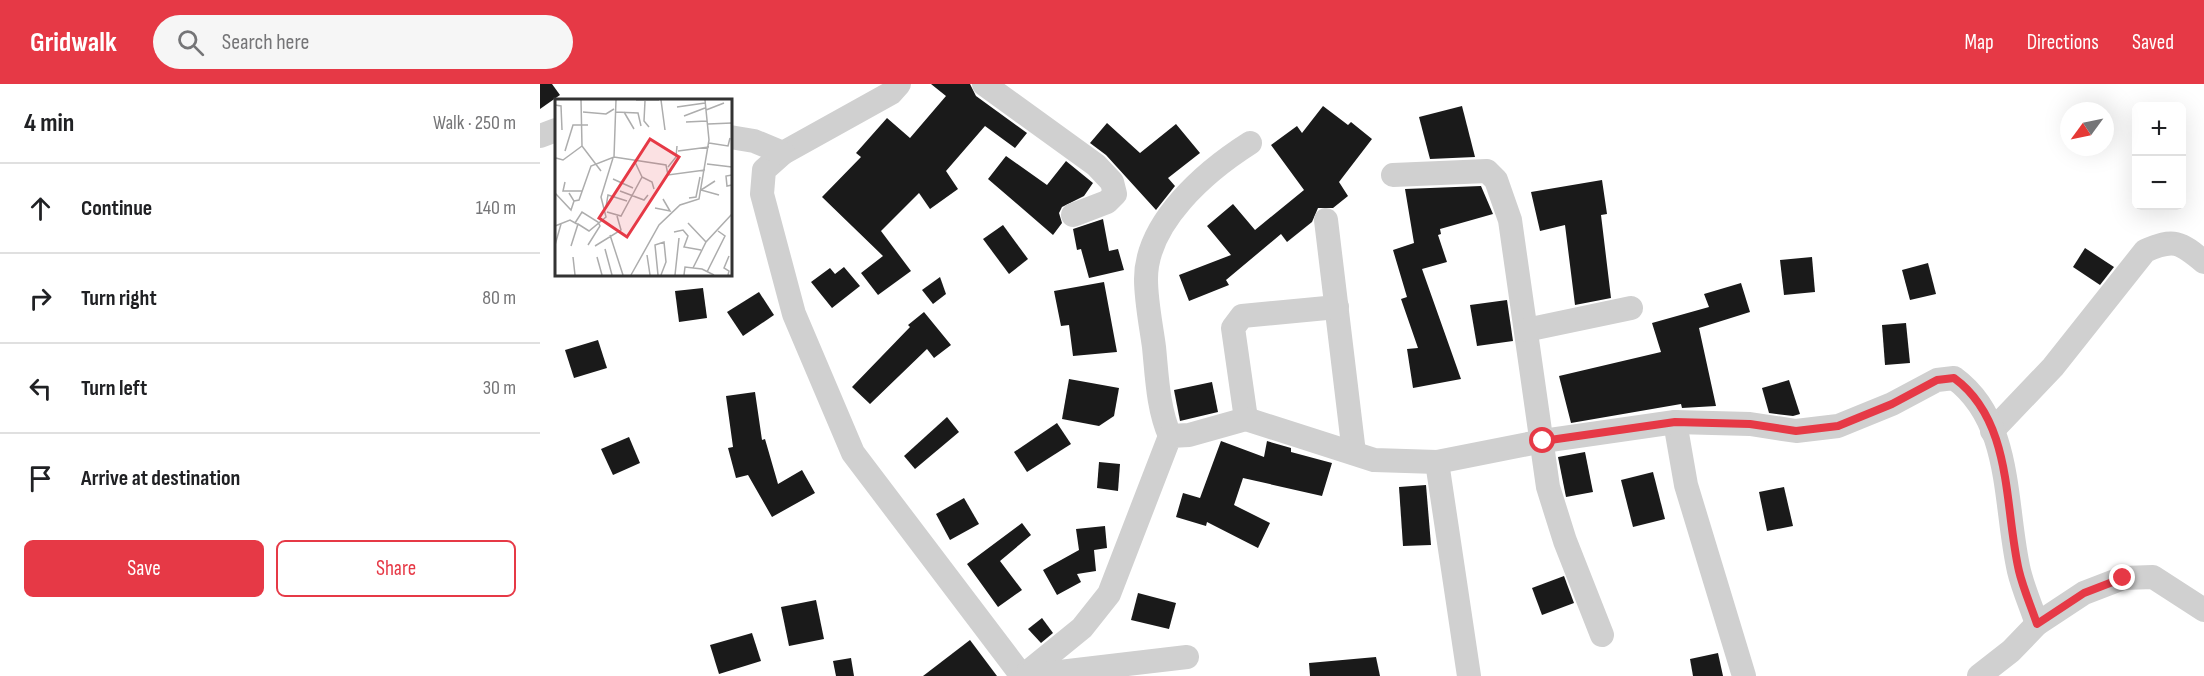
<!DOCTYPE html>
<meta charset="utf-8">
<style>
:root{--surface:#fff;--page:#f6f6f6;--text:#202124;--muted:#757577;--line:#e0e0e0;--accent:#e63946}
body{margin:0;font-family:"Sofia Sans Condensed",sans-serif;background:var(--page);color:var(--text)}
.controls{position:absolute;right:18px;top:18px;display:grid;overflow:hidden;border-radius:9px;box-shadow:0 6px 24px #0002}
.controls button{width:54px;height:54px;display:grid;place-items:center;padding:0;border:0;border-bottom:2px solid var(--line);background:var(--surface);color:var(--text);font:30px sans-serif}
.compass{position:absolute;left:1520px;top:18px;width:54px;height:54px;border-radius:50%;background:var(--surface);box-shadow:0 6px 24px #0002;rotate:237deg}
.stop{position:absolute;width:18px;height:18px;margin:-14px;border:4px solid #e63946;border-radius:50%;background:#fff}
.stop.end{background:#e63946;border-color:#fff;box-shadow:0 2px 6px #0008}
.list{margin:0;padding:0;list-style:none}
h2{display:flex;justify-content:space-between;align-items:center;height:78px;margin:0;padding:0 24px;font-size:26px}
h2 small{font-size:20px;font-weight:400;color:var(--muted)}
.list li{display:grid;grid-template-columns:39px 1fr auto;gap:18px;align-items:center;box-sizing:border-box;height:90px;padding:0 24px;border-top:2px solid var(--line)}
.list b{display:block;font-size:22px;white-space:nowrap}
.list em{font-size:20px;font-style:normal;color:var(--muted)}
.actions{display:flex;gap:12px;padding:18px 24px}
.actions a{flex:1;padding:14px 0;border:2px solid var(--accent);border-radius:9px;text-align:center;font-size:21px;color:var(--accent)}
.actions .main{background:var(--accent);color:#fff}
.icon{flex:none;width:33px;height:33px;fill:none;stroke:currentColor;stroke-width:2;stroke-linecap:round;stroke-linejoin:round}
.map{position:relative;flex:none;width:1664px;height:592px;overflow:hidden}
header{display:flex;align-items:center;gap:36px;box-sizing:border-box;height:84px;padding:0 30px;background:var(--accent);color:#fff}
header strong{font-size:28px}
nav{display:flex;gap:33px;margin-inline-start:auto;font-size:21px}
.search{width:420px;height:54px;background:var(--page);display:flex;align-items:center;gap:15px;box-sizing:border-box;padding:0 21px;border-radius:33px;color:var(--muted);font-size:22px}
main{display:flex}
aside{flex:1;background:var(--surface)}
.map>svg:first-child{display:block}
.building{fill:#1a1a1a}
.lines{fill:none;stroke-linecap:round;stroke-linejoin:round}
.street{stroke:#d0d0d0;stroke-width:24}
.route{stroke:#e63946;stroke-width:8}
.inset-road{fill:none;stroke:#adadad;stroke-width:1.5}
.view{fill:#e63946;fill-opacity:0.15;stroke:#e63946;stroke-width:3}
.inset-edge{fill:none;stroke:#333;stroke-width:3}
</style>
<header>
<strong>Gridwalk</strong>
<div class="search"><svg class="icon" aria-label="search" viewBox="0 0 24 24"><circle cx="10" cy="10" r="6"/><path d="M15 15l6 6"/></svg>Search here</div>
<nav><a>Map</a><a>Directions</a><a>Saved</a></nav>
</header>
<main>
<aside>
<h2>4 min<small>Walk · 250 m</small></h2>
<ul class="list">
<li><svg class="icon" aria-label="ahead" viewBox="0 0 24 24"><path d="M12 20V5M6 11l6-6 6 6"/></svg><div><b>Continue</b></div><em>140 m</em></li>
<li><svg class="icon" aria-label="right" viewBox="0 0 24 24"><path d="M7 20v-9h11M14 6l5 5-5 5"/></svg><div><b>Turn right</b></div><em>80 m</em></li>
<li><svg class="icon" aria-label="left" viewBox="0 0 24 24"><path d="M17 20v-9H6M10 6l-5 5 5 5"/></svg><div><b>Turn left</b></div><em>30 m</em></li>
<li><svg class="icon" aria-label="arrive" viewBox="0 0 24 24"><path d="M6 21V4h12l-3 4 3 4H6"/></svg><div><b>Arrive at destination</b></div></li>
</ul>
<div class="actions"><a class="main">Save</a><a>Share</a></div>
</aside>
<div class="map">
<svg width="1664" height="592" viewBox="0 0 1664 592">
<rect width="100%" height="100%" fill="#fff"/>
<!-- building -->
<g class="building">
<polygon points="0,0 12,0 20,11 0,25"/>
<polygon points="391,0 430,0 436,12 487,49 475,64 445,42 406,87 418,105 390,125 379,109 341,147 371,187 338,211 321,189 343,172 282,113 321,73 316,69 347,34 370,54 406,12"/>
<polygon points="783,22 808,41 811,38 832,55 799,98 808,112 793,124 778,124 772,138 747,158 741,150 686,196 689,201 649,217 639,191 691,171 667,142 693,120 715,146 764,106 731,61 757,42 762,49"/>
<polygon points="922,22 935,73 890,75 879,33"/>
<polygon points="567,39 600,69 636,40 660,69 628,94 635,102 616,126 566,71 550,59"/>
<polygon points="466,72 507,101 526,77 553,99 544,112 522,123 519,129 522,139 513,151 448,95"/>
<polygon points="1062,96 1067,130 1061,131 1071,214 1035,221 1025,141 1000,147 991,108"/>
<polygon points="941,102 953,130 900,145 901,150 898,151 907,178 882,185 921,295 873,304 867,265 878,264 861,215 867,213 853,166 874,159 865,105"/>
<polygon points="563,135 569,167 578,165 584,186 549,194 541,165 537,166 533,145"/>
<polygon points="463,141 488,175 469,190 443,155"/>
<polygon points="1545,164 1574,183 1560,201 1533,183"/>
<polygon points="1272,173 1275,208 1244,211 1240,176"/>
<polygon points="1388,179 1396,210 1370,216 1362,186"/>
<polygon points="304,183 320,202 292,224 271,198 290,184 295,190"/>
<polygon points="400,193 406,210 393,220 382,206"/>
<polygon points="564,198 577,268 533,272 529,241 521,242 514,207"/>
<polygon points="1201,199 1210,228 1159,244 1176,322 1142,324 1141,320 1031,339 1019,292 1121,268 1112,239 1169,223 1164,210"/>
<polygon points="163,204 167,234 139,238 135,207"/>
<polygon points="219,208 234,231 203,252 187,228"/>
<polygon points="967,216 973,257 937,262 930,221"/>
<polygon points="384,228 411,261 394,274 387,265 330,320 312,303 370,243 368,241"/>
<polygon points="1366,239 1370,279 1345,281 1342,241"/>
<polygon points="58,256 67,284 34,294 25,266"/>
<polygon points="529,295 579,304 574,332 559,342 522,335"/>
<polygon points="1249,296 1260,330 1253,332 1229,329 1222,304"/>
<polygon points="672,298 678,328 640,337 634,306"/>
<polygon points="215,308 222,356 225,355 238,400 262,386 275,409 232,433 208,391 196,394 188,364 193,363 186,312"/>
<polygon points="407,333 419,348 375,385 364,372"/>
<polygon points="517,339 531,360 487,388 474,368"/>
<polygon points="89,353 100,379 73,391 61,365"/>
<polygon points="681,357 724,373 727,357 751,364 751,368 792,379 782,412 703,394 694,421 730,439 718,464 667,438 666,442 636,433 643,409 660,414"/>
<polygon points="1045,368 1053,408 1026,413 1018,373"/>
<polygon points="559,378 580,380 578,407 557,404"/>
<polygon points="1113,388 1125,435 1093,443 1081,396"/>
<polygon points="886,401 891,461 863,462 859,403"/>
<polygon points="1244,403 1253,442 1227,447 1219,408"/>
<polygon points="424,414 439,440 410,456 396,430"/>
<polygon points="482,439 491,451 460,477 482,506 458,523 427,480"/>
<polygon points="565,442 567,464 554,466 556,487 537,490 541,498 517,511 503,486 539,466 536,445"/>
<polygon points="1024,492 1034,519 1002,531 992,504"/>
<polygon points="598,509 636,519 629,545 591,536"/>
<polygon points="276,516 284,555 249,562 241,523"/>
<polygon points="502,534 513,549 501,559 488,545"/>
<polygon points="212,549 221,577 179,590 170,561"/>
<polygon points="430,556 457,592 383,592"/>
<polygon points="1178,569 1183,592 1153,592 1150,575"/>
<polygon points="836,573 840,592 770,592 769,579"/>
<polygon points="311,574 314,592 296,592 293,577"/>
</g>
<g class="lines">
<!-- street -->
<g class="street">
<polyline points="359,0 351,9 243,69 224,86 222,110 254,230 313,369 482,592"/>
<polyline points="444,0 556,81 572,98 575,110 567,118 533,131"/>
<polyline points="0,52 16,46"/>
<polyline points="190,53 214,57 243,69"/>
<polyline points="853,91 947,87 956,96 970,136 1008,403 1025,457 1062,551"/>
<polyline points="786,136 814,369"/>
<polyline points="986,246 1091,224"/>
<polyline points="706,335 693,244 702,232 797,223"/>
<polyline points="1135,338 1146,401 1204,592"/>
<path d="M1452 347 1513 283 1605 167C1634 154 1640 158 1664 178"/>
<path d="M630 352C618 325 617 293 614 263 611 241 606 217 606 195 606 138 666 87 710 59"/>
<polyline points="897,378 929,592"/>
<path d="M483 592 542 544 569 510 630 352 649 351 706 335 834 376 897 378 1003 357 1135 338 1210 340 1256 347 1298 342 1352 320 1397 296 1414 294C1473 337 1464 422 1479 487 1483 504 1491 522 1497 540"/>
<polyline points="486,592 647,573"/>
<polyline points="1439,592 1471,567 1497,540 1544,509 1583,494 1613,493 1664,526"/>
</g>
</g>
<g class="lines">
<!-- route -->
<path class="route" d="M1003 357 1135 338 1210 340 1256 347 1298 342 1352 320 1397 296 1414 294C1473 337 1464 422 1479 487 1483 504 1491 522 1497 540L1544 509 1583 494"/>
</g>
<!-- overview -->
<g transform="translate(15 15)">
<rect width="177" height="177" fill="#fff"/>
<path class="inset-road" d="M26 1 27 47 46 72M81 1H104M106 1 110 31M90 2 89 22 94 28M0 6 6 7 7 31M122 8 150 4M151 11 169 4M28 13 51 15 59 10M60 13 83 14 86 27M69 13 79 30M129 17 150 9M131 23 152 22M153 25 177 24M154 44 173 47 175 39M10 52 18 26H33M123 52 154 48M59 58 61 1M1 59 8 61 27 47M152 65 177 68M113 68 121 58 122 47M177 76 171 77 172 87 177 86M87 78 97 83 99 90M58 80 78 89M160 82 146 91 164 96M10 83 8 92H27M65 92 89 101 93 96M0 94 16 111 19 102 14 94M134 99 141 98 145 78M19 102 24 101 36 67 59 58 111 66 113 76 150 71M51 108 53 96 72 102M100 109 115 112 108 100M52 113 66 117 87 78 80 63M20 124 27 113 43 123 45 127 33 146M133 124 151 143M0 127 15 121 22 125M119 133 128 131 133 137 129 148 146 151M55 136 68 176M0 146 6 125M16 147 23 125 34 132 51 118 46 98 58 59M40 147 66 131 62 117M50 150 57 176M92 156 95 176M18 158 20 176M42 158 47 176M138 169 151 143 177 115M152 173 170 137 163 132M76 176 104 126 125 106 144 100 154 41 150 1M103 176 100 146 109 143 111 163 106 176M120 176 124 139M129 176 130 168 147 170 159 176M173 176 174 172 169 169 174 157"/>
<path class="view" d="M95 40 124 58 72 138 44 119Z"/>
<rect width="177" height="177" class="inset-edge"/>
</g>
</svg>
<div class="controls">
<button>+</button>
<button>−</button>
</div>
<svg class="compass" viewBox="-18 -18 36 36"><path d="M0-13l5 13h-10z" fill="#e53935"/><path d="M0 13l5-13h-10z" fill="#757577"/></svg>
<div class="stop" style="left:1003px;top:357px"></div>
<div class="stop end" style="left:1583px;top:494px"></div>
</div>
</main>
